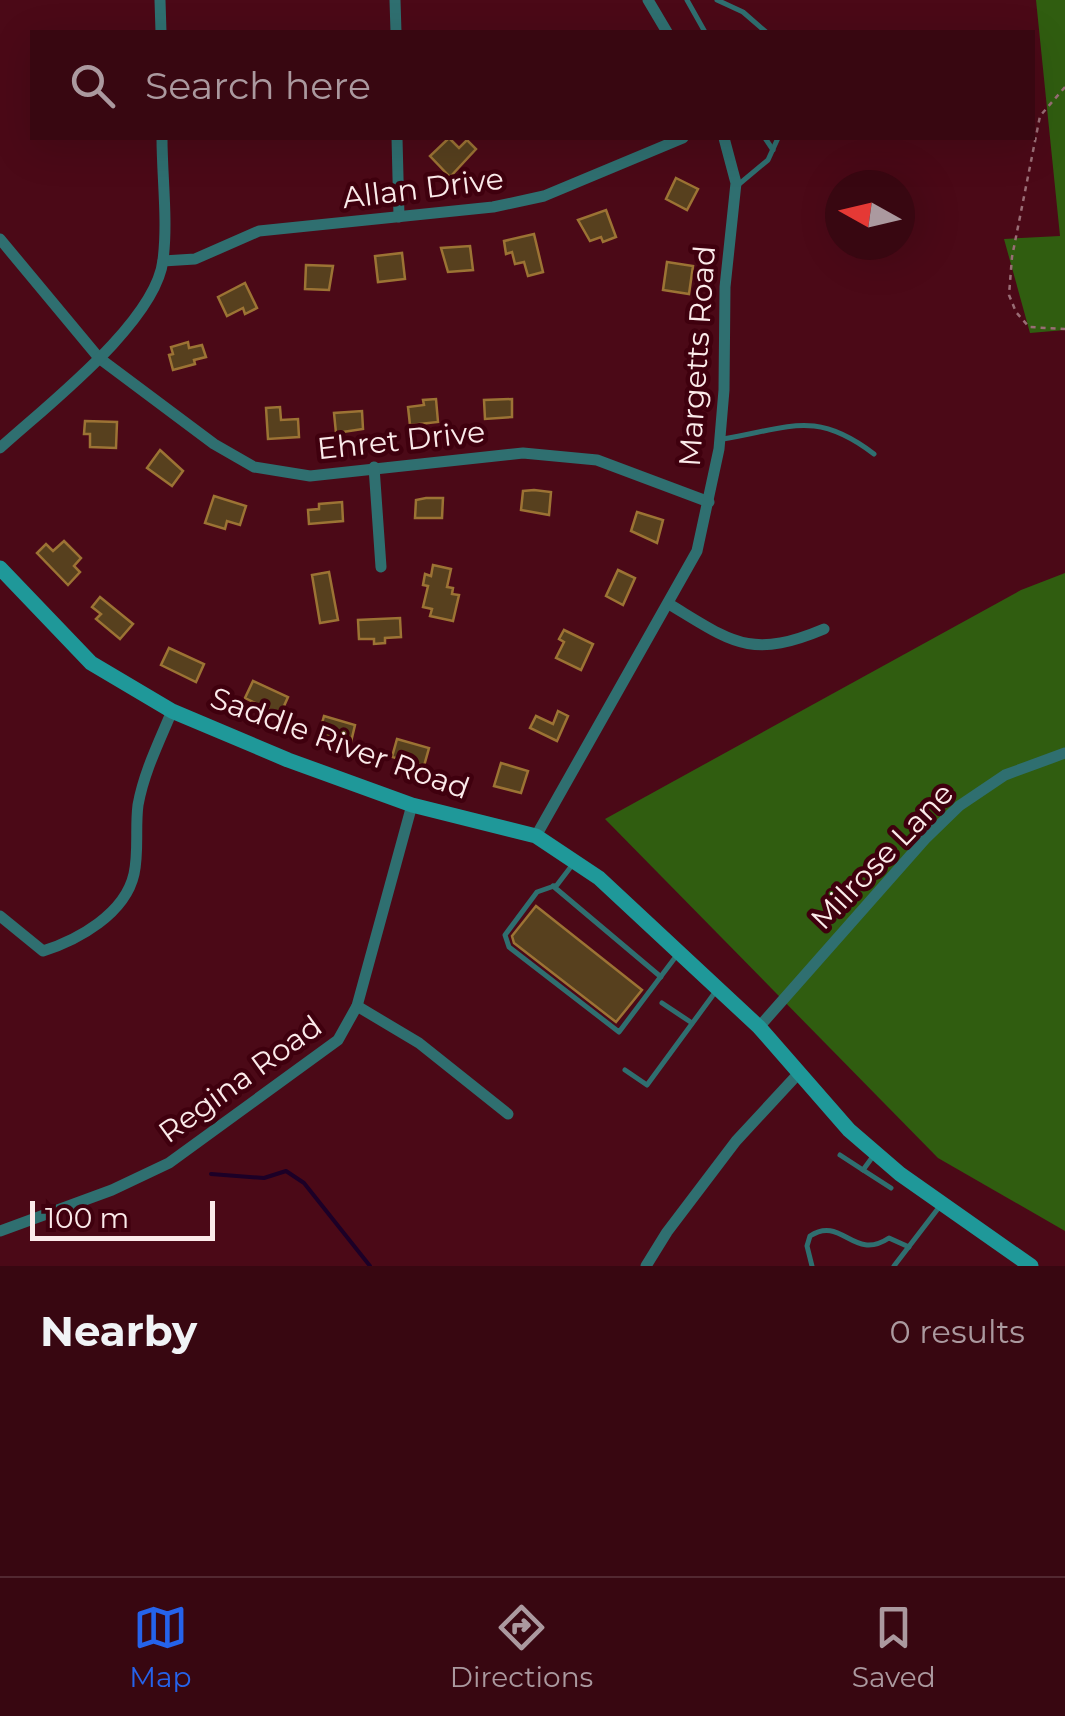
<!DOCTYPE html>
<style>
:root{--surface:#380711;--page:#3f101a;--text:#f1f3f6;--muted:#ab999f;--line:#522831;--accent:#2563eb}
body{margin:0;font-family:Montserrat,sans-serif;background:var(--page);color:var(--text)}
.compass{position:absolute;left:825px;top:170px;width:90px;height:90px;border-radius:50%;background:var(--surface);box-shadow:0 10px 40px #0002;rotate:278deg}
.scale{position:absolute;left:30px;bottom:25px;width:185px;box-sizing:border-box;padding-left:10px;border:5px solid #fbeaea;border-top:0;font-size:28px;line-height:35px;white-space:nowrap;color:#fbeaea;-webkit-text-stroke:8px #3f000e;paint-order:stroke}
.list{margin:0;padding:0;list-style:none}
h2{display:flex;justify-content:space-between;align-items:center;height:130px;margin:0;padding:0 40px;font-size:42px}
h2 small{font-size:32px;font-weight:400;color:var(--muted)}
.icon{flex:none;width:55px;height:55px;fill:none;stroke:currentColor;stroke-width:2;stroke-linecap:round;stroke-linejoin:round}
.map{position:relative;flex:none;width:1065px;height:1266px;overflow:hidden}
.search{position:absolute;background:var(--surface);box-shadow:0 10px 40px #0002;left:30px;right:30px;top:30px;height:110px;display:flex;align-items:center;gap:25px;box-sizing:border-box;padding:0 35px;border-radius:0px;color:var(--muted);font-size:38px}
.sheet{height:310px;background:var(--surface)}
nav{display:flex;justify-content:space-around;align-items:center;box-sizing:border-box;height:140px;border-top:2px solid var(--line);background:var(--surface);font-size:28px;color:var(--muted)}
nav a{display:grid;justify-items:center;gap:5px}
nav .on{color:var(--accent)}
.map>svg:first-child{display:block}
.green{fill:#305d10}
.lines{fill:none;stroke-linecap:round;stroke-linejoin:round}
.stream{stroke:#1c0027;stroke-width:4}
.building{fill:#57401e;stroke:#9c7334;stroke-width:2.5}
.path{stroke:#996d75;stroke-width:2.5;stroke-dasharray:5 5;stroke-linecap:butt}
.lane{stroke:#2f6f70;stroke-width:5}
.street{stroke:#2f6f70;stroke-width:11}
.secondary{stroke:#1f9899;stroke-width:15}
.labels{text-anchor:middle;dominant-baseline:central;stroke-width:9;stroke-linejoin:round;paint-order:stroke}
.street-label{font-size:30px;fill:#fbeaea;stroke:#3f000e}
</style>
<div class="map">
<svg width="1065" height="1266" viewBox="0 0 1065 1266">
<rect width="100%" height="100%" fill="#4b0917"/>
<!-- green -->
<g class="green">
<polygon points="1036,0 1065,0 1065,330 1030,333 1004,239 1060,236"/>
<polygon points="1065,573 1065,1231 938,1158 605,819 1021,590"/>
</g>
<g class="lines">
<!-- stream -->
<polyline class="stream" points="211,1174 264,1178 286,1171 304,1183 370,1266"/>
</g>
<!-- building -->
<g class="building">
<polygon points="449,138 459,148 467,140 476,149 450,177 430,156"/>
<polygon points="676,178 698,189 687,210 666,199"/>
<polygon points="606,210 616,237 603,242 601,237 590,241 578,220"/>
<polygon points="534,234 543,272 528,276 524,262 515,264 512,252 506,254 504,241"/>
<polygon points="470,246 473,270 448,272 441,248"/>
<polygon points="402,253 405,279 378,282 375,256"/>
<polygon points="667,262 693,266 689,294 663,290"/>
<polygon points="306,265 333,266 329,290 305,289"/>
<polygon points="245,283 257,308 245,314 243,308 227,316 218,297"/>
<polygon points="188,342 189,348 202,345 206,357 194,360 195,364 173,370 169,355 173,354 171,347"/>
<polygon points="436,399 438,422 410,425 408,407 424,405 423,400"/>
<polygon points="512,399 512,417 485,419 484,400"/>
<polygon points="280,407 281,420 298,419 299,437 268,439 266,408"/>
<polygon points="362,411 363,429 336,433 334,413"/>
<polygon points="85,421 117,422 116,448 90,447 90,434 84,434"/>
<polygon points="160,450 183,471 172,486 147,468"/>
<polygon points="534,490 551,492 549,515 521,510 523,491"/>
<polygon points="214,496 246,506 240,525 227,521 225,529 205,523"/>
<polygon points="426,498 443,498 442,518 415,518 416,500"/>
<polygon points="342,502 343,521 309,524 308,510 319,509 319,504"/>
<polygon points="637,512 663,520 657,543 631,531"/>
<polygon points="64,541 81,558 74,566 80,572 68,585 37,553 46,544 53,551"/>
<polygon points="433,565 451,569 447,587 453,588 452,594 459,595 453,621 430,616 432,609 423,607 428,586 423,585 425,574 431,576"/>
<polygon points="618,570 635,578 623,605 606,596"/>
<polygon points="329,572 338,620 320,623 312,575"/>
<polygon points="100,597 133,624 120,639 96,619 101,614 92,607"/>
<polygon points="400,618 401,637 385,638 385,643 374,644 374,639 359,639 358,620"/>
<polygon points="564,630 593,644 581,670 556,658 564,642 559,639"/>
<polygon points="169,648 204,664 196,682 161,665"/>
<polygon points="253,681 288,697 280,715 245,698"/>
<polygon points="558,711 568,716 557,741 530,728 536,716 553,724"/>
<polygon points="324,716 355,725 351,742 319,734"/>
<polygon points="397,739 429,748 424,766 392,757"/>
<polygon points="501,763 528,771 521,793 494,786"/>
<polygon points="536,906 642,990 616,1022 514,943 512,936"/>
</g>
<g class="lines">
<!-- path -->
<polyline class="path" points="1065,87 1040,116 1012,257 1009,295 1016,312 1029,327 1065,329"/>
<!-- lane -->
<g class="lane">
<polyline points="687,0 705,32"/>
<polyline points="717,0 743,12 766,32"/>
<polyline points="765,138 773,150"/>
<polyline points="738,185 768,160 778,138"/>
<path d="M723 439C790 428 815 409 874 454"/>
<polyline points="573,864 557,885 537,892 505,935 509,947 619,1032 677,955"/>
<polyline points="553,886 661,977"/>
<polyline points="662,1003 692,1023"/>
<polyline points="625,1070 647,1085 716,991"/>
<polyline points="840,1155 863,1170 874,1155"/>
<polyline points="863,1170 891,1188"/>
<path d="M812 1266 807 1246 810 1236C842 1215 853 1262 889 1238L909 1247"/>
<polyline points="894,1266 940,1206"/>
</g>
<!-- street -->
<g class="street">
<polyline points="160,0 161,32"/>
<polyline points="395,0 396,32"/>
<polyline points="648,0 667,32"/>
<polyline points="397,138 399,217"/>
<polyline points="0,239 99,358 214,444 254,467 310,476 523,453 597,460 709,502"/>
<polyline points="163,261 195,259 259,231 493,207 544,196 683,138"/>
<path d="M0 448C46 406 156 322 163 260 168 221 162 177 162 138"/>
<polyline points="374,467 381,567"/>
<path d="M669 604C732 642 750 660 824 629"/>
<polyline points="536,836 697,551 719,449 724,390 725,287 736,183 724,138"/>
<path d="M0 916 43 951C78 940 125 914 134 874 139 851 135 828 138 805 144 772 159 742 172 711"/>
<polyline points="357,1006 419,1043 508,1114"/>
<polyline points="759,1027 925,839 959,806 1005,775 1065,753"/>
<polyline points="0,1231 112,1190 169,1163 338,1040 357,1006 412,805"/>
<polyline points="646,1266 667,1232 736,1141 798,1074"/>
</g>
<!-- secondary -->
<polyline class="secondary" points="0,568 91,663 172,711 288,760 412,805 536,836 599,878 759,1027 849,1130 900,1174 1031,1266"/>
</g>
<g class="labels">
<!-- street labels -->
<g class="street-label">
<text transform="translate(423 188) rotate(-7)">Allan Drive</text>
<text transform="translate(697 356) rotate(-86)">Margetts Road</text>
<text transform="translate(401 440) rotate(-6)">Ehret Drive</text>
<text transform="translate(340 743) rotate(20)">Saddle River Road</text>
<text transform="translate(882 856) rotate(-46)">Milrose Lane</text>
<text transform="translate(240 1079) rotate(-36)">Regina Road</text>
</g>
</g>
</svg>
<svg class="compass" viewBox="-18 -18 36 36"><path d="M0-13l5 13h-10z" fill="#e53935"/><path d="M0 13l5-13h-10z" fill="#ab999f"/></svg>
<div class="scale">100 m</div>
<div class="search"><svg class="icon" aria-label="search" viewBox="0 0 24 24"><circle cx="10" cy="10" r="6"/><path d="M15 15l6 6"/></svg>Search here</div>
</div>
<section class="sheet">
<h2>Nearby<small>0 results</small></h2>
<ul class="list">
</ul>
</section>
<nav>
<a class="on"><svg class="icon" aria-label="map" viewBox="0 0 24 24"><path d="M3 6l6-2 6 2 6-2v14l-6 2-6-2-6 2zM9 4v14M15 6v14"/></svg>Map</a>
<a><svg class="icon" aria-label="directions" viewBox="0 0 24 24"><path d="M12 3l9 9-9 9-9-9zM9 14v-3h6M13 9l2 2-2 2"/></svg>Directions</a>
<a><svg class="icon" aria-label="saved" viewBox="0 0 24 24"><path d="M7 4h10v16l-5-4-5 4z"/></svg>Saved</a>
</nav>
